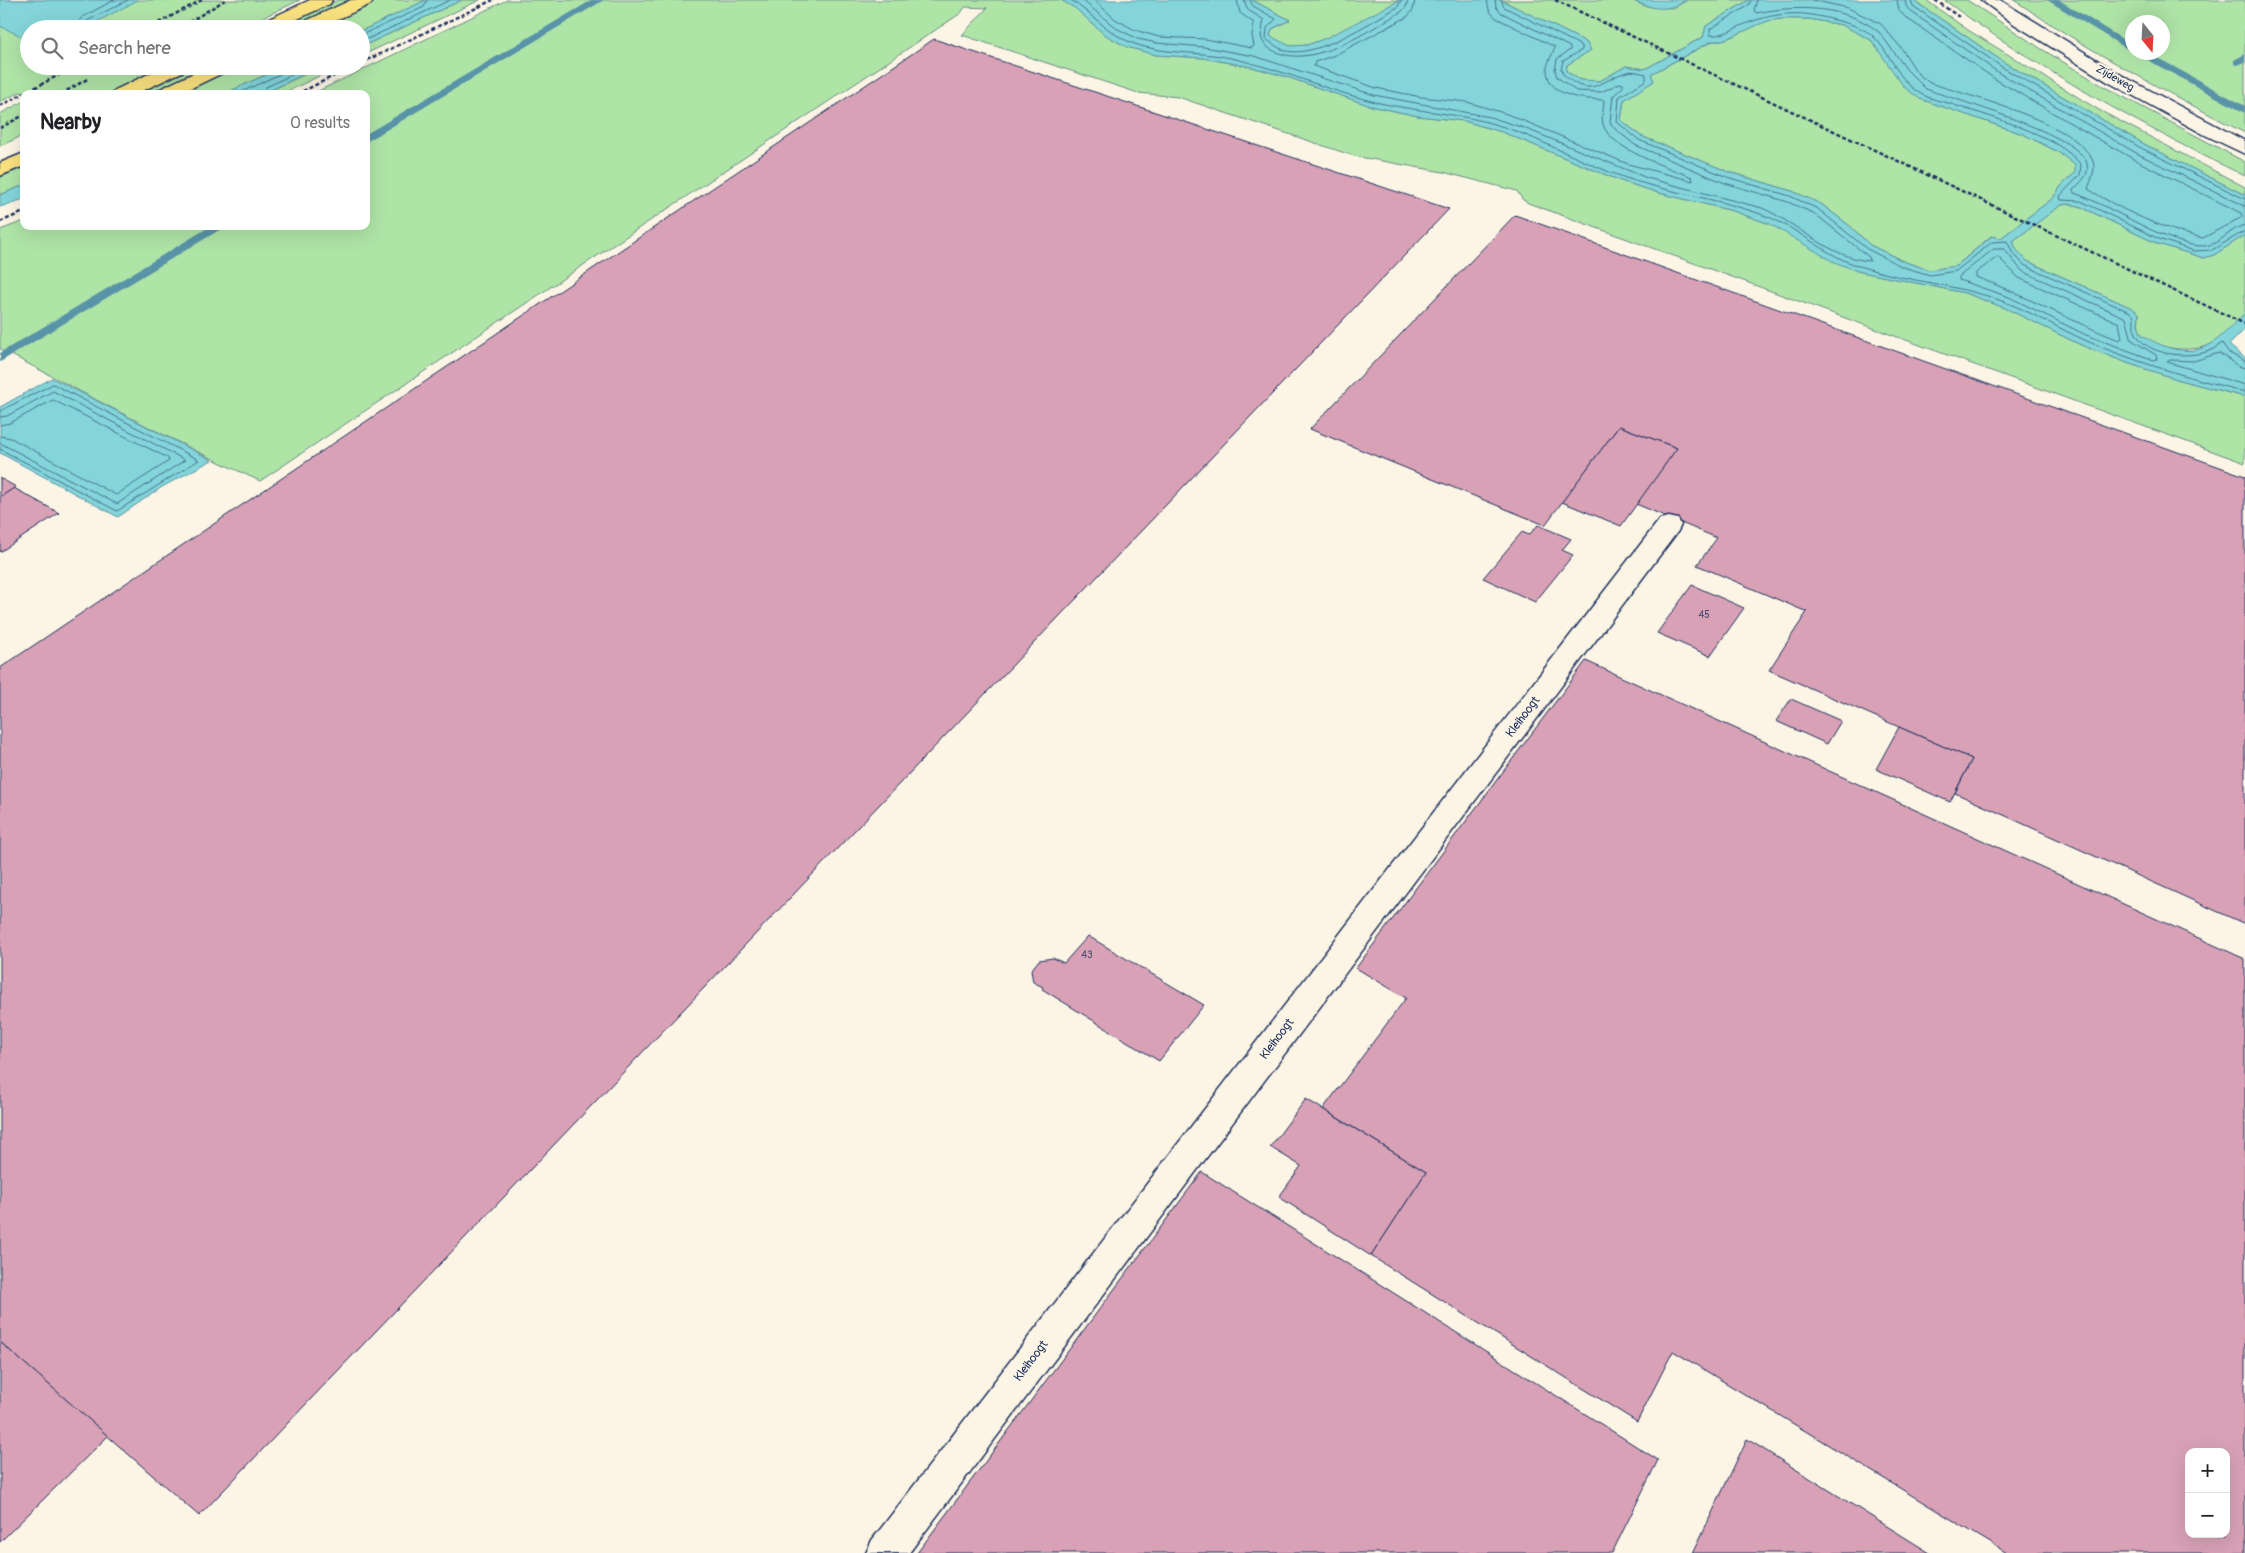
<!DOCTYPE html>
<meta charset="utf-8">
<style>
:root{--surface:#fff;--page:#f6f6f6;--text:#202124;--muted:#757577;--line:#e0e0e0}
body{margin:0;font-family:Pangolin,sans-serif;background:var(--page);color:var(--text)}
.controls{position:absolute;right:15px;bottom:15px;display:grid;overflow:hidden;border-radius:10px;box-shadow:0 5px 20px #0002}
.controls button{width:45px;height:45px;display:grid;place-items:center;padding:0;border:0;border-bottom:1px solid var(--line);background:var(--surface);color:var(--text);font:25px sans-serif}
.compass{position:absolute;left:2125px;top:15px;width:45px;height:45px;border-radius:50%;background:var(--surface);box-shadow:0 5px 20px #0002;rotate:162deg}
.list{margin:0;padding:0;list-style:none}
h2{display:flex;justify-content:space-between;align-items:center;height:65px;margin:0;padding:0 20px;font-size:21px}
h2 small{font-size:16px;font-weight:400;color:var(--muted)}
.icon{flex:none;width:28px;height:28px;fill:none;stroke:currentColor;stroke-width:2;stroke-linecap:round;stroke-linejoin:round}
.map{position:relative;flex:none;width:2245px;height:1553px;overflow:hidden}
.search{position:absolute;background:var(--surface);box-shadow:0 5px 20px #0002;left:20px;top:20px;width:350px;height:55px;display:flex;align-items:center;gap:12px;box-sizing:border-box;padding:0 18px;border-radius:28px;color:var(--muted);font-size:19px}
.panel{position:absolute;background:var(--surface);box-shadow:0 5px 20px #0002;left:20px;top:90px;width:350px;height:140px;border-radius:10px}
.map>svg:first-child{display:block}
.green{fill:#afe4a7;stroke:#658a82;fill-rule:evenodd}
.water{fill:#83d5d9;stroke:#5993a8;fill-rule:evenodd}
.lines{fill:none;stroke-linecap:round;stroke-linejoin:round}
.shore{stroke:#45718f;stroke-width:1}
.stream{fill:#5993a8;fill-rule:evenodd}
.building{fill:#d8a1b6;stroke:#1b2f5e;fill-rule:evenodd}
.minor-casing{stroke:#1b2f5e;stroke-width:3}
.tertiary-casing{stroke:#1b2f5e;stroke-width:3}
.primary-casing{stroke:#1b2f5e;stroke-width:3}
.path{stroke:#1b2f5e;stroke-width:2.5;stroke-dasharray:4 2.5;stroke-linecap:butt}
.minor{fill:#fcf5e5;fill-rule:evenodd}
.tertiary{fill:#fcf5e5;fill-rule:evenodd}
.primary{fill:#fae180;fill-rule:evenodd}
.labels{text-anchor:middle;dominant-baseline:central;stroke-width:4;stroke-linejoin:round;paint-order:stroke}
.number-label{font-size:10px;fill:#4a4c74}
.far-street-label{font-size:11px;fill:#1b2f5e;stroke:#fcf5e5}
.street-label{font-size:12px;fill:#1b2f5e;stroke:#fcf5e5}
</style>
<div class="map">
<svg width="2245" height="1553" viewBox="0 0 2245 1553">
<rect width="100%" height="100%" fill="#fcf5e5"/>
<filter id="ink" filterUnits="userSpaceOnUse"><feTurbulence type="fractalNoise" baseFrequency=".02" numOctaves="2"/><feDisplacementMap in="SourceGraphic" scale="10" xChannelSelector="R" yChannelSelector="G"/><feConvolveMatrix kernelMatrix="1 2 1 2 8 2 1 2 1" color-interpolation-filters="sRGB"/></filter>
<g filter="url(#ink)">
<!-- green -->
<g class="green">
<polygon points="0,0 300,0 238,29 29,29 29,66 164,66 136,83 113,94 24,94 20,92 0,102"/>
<polygon points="338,0 355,0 293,29 277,29"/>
<polygon points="380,0 426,0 361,31 361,29 318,29"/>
<polygon points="462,0 480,0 361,56 361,47"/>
<path d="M507 0H1061L1075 8 1104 34 1127 47 1156 55 1203 58 1252 67 1287 77 1371 106 1418 116 1464 121 1502 132 1621 181 1659 193 1733 211 1770 224 1857 271 1965 293 2005 308 2081 345 2130 364 2183 381 2245 397V463L1528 203 1523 200 1517 191 1443 172 1354 156 1178 97 1138 93 962 35 987 8 965 7 961 13 260 481C171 441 86 394 0 349V230L24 221V226H366V94H312Z"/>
<path d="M1252 0H1400C1375 13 1317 50 1291 46 1283 45 1276 40 1270 36L1272 29 1290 20Z"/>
<polygon points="1501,0 1631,0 1645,6 1674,8 1687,0 1749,0 1706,26 1703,37 1645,69 1626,66 1600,81 1580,80 1566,71 1567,65 1591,50 1586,42"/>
<polygon points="1913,0 1926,0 1968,30 2099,110 2245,187 2245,195 2144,144 2005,63"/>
<path d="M1944 0H1967L2040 48 2103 86 2245 162V176C2141 126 2037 68 1944 0Z"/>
<path d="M2014 0H2245V133C2166 92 2087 50 2014 0ZM2162 22V52H2132V22Z"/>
<path d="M1809 19 1842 25 1871 40 1920 99 2023 134 2058 152 2076 165 2075 173 2062 185 2053 198 2001 238 1991 236 1956 266 1930 270 1905 262 1870 245 1850 226 1821 204 1792 191 1729 172 1641 136 1621 120 1624 100 1654 81 1651 74 1713 41C1730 42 1753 23 1773 20 1784 18 1797 19 1809 19Z"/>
<polygon points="197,66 212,66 152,94 138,94"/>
<polygon points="237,66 285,66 224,94 178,94"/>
<polygon points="322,66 340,66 282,94 263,94"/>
<polygon points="24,101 24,135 0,146 0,114"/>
<polygon points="24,166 24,185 0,195 0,177"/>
<path d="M2069 204 2079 206 2158 244 2204 258 2214 255 2245 235V313C2234 323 2221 341 2207 346 2190 352 2151 350 2141 333 2137 327 2139 320 2139 314L2132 308 2027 261 2016 249 2013 241 2061 205Z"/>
</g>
<!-- water -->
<g class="water">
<polygon points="0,0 138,0 83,29 29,29 29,40 0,26"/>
<polygon points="426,0 462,0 361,47 361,31"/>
<path d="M1061 0H1252L1290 20 1272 29 1270 36 1290 46 1307 45 1326 38 1400 0H1501L1586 42 1591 50 1567 65 1566 71 1580 80 1600 81 1626 66 1645 69 1703 37 1706 26 1749 0H1913L2005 63 2144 144 2245 195V235L2214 255 2204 258 2158 244 2079 206 2069 204 2061 205 2013 241 2016 249 2027 261 2132 308 2139 313 2138 324 2141 334C2160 347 2189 358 2211 344 2223 336 2234 323 2245 313V329L2229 345 2245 358V397L2183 381 2130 364 2081 345 2005 308 1965 293 1857 271 1832 261 1770 224 1733 211 1659 193 1621 181 1502 132 1464 121 1418 116 1371 106 1287 77 1252 67 1203 58 1156 55 1127 47 1104 34 1075 8ZM1809 19 1842 25 1871 40 1904 87 1920 99 2023 134 2058 152 2075 165V173L2062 185 2053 198 2001 238 1992 236 1956 266 1930 270 1905 262 1870 245 1850 226 1821 204 1792 191 1729 172 1641 136 1621 120 1624 100 1654 81 1651 74 1712 41C1730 42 1753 24 1773 20 1784 18 1797 19 1809 19Z"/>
<path d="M1631 0H1687C1665 13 1654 9 1631 0Z"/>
<polygon points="285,66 321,66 263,94 224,94"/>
<polygon points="24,185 24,199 0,207 0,195"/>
<polygon points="52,378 212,460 162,487 118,517 0,453 0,407"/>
</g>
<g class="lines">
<!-- shore -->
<g class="shore">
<path d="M1071 0C1092 14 1109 34 1132 43 1164 55 1199 51 1231 58 1281 69 1326 90 1375 102 1418 112 1462 113 1504 127 1546 141 1584 164 1626 178 1673 194 1724 199 1771 218 1802 231 1826 256 1859 266 1907 282 1958 284 2005 302 2038 315 2068 334 2101 347 2148 366 2196 379 2245 392"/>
<path d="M1082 0 1116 28 1138 39 1157 43 1204 47 1254 56 1374 95 1490 117 1524 128 1647 178 1762 208C1797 223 1830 258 1870 261L1869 257 1815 214 1788 202 1725 183 1635 145 1614 128 1610 122 1613 96 1623 87V84L1620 83 1601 92 1576 91 1557 77 1555 70 1557 59 1570 50V47L1500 12 1496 7 1495 0"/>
<polyline points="1094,0 1115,19 1135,30 1159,37 1205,39 1252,48 1254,46 1252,36 1254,23 1240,13 1237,0"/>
<path d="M1244 0 1248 10 1264 20 1261 36C1263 45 1268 48 1276 52 1314 69 1369 30 1401 12L1406 7 1408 0"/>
<path d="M1250 0 1253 6 1276 19 1267 28 1266 39C1272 43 1279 49 1286 51 1318 58 1370 22 1398 7L1401 0"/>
<path d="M1415 0 1413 10 1407 17 1335 55 1315 62 1314 66 1376 88 1421 97 1467 102 1507 114 1628 164 1693 181 1692 177C1670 168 1609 149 1603 124 1601 116 1604 108 1604 100 1585 99 1547 98 1547 69 1547 62 1553 54 1555 47L1496 18 1489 10 1487 0"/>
<path d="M1501 0 1504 7 1582 46V50L1563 61 1561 69 1563 74C1591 101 1601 79 1627 72 1633 70 1640 73 1646 74V80L1619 97 1617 122 1639 140 1727 177 1790 196 1818 209 1867 249 1903 267 1930 275 1956 271 1992 242 2007 241 2012 252 2024 265 2130 312 2134 316C2134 321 2133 327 2135 331 2144 356 2188 359 2209 351 2214 349 2218 346 2222 343L2229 353 2245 361"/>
<path d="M1751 0 1748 6 1710 29V35C1724 36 1732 29 1745 24 1765 16 1790 11 1812 15 1828 18 1864 25 1875 38 1892 56 1900 84 1923 95 1931 99 1940 101 1948 103 1986 116 2057 133 2081 165L2080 175 2060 196 2061 200 2081 201 2159 239 2194 251 2212 250 2245 231"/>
<path d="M1757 0 1754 10 1756 13C1796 5 1847 5 1880 33L1907 70 1926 89C1955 100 2082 135 2087 164 2090 175 2080 183 2073 190L2074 193C2109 204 2171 248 2205 246 2220 245 2230 228 2245 225"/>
<path d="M1812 0 1848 8 1881 24 1902 49 1918 74 1930 83C1969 96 2074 122 2092 159 2097 169 2091 179 2088 189 2123 211 2162 229 2203 238L2242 217 2241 213 2135 160 2053 113 1995 79 1905 17 1899 10 1897 0"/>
<polyline points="1905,0 1906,6 1910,11 1999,73 2138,154 2245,206"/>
<polyline points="1911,0 1913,6 2002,67 2060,101 2141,148 2245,199"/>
<polyline points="76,29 81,18 114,0"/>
<polyline points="83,29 85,22 128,0"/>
<polyline points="361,35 424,7 427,0"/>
<polyline points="361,42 450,0"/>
<polyline points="237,94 282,73 285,66"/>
<polyline points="263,94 266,87 310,66"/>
<polygon points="1994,249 2004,249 2022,271 2126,318 2132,340 2156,355 2157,359 2154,360 2086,335 2009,297 1959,280 1959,277"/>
<path d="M1998 257 2019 278 2119 323 2122 338 2119 340C2070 321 2025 295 1976 277V273Z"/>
<polyline points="2245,368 2238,366 2219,353 2194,361 2170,360 2167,362 2245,385"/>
<polyline points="0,411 53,384 199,460 117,511 0,449"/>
<polyline points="0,417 7,416 53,391 185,460 117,504 0,443"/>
<polyline points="0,425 10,423 53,400 168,458 169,461 116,495 11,438 0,436"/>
</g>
<!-- stream -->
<g class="stream">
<polygon points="592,0 604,0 366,142 366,134"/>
<polygon points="2047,0 2059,0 2132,45 2132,52"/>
<polygon points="2133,52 2147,52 2245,106 2245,113"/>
<polygon points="2245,54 2245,62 2238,65 2234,64 2234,60"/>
<polygon points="211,226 226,226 0,362 0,353"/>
</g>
</g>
<!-- building -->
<g class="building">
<polygon points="934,39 1449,209 199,1516 0,1342 0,668"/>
<polygon points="1515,215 2245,476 2245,924 1955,793 1972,759 1769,670 1807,612 1697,565 1717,538 1636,504 1677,448 1619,426 1545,525 1310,429"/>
<polygon points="1619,426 1677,448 1621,526 1562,502"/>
<polygon points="0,478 16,487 0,497"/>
<polygon points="14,488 59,513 0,552 0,497"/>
<polygon points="1538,525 1571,539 1562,550 1573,555 1535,602 1483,578 1522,532 1529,535"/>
<polygon points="1692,585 1744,608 1710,656 1657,633"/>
<path d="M1586 661 2245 959V1553H2007L1673 1351 1637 1422 1371 1256 1426 1172 1323 1109 1406 998 1356 968ZM2189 1452H2226V1534H2189Z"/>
<polygon points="1791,699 1841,721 1827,744 1776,721"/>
<polygon points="1899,727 1972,759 1950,802 1876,769"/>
<polygon points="1088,936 1204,1005 1159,1061 1042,989 1043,987 1033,982 1031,970 1039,960 1053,958 1064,963"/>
<polygon points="1306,1099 1426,1172 1371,1256 1279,1197 1301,1166 1270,1147"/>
<polygon points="1202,1172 1658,1460 1612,1553 917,1553"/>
<polygon points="0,1342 108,1436 0,1542"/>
<polygon points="1747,1439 1930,1553 1693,1553"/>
</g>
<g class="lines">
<defs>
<polygon id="minor" points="1669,517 1678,519 1681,525 1678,531 909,1553 866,1553 872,1540 1660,519"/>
<polygon id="tertiary" points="1981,0 2000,0 2121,75 2245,141 2245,154 2205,135 2108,82 2014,24"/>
<g id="primary">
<polygon points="310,0 332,0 330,4 276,29 253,29 256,25"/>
<polygon points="351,0 373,0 371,4 317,29 296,28 299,24"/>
<polygon points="165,66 189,66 186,70 136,94 112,94 115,90"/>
<polygon points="208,66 232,66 229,70 179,94 155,94 158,90"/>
<polygon points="24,153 24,166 0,176 0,163"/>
</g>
</defs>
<!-- minor casing -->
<use href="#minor" class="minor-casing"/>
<!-- tertiary casing -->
<use href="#tertiary" class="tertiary-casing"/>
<!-- primary casing -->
<use href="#primary" class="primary-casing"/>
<!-- path -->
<g class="path">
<polyline points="1555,0 2245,324"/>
<polyline points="1935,0 1959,17"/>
<polyline points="147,29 202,0"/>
<polyline points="178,29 225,0"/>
<polyline points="361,63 493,0"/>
<polyline points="61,94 89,78"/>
<polyline points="297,94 354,66"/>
<polyline points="0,106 76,66"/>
<polyline points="0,128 24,115"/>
<polyline points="0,222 24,212"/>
</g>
<!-- minor -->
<use href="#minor" class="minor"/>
<!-- tertiary -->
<use href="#tertiary" class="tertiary"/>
<!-- primary -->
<use href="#primary" class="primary"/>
</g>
</g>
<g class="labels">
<!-- number labels -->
<g class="number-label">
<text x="1704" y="615">45</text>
<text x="1087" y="955">43</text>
</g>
<!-- far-street labels -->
<g class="far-street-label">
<text transform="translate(2115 78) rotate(30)">Zijdeweg</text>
</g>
<!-- street labels -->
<g class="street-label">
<text transform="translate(1523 717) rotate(-53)">Kleihoogt</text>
<text transform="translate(1277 1039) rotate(-53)">Kleihoogt</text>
<text transform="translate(1031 1361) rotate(-53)">Kleihoogt</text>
</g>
</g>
</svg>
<div class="controls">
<button>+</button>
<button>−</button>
</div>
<svg class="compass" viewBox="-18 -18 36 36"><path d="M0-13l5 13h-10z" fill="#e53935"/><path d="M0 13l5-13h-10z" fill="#757577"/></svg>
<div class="search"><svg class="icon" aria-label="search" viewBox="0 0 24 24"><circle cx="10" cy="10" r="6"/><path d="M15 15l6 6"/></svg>Search here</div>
<section class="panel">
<h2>Nearby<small>0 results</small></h2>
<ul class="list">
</ul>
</section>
</div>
